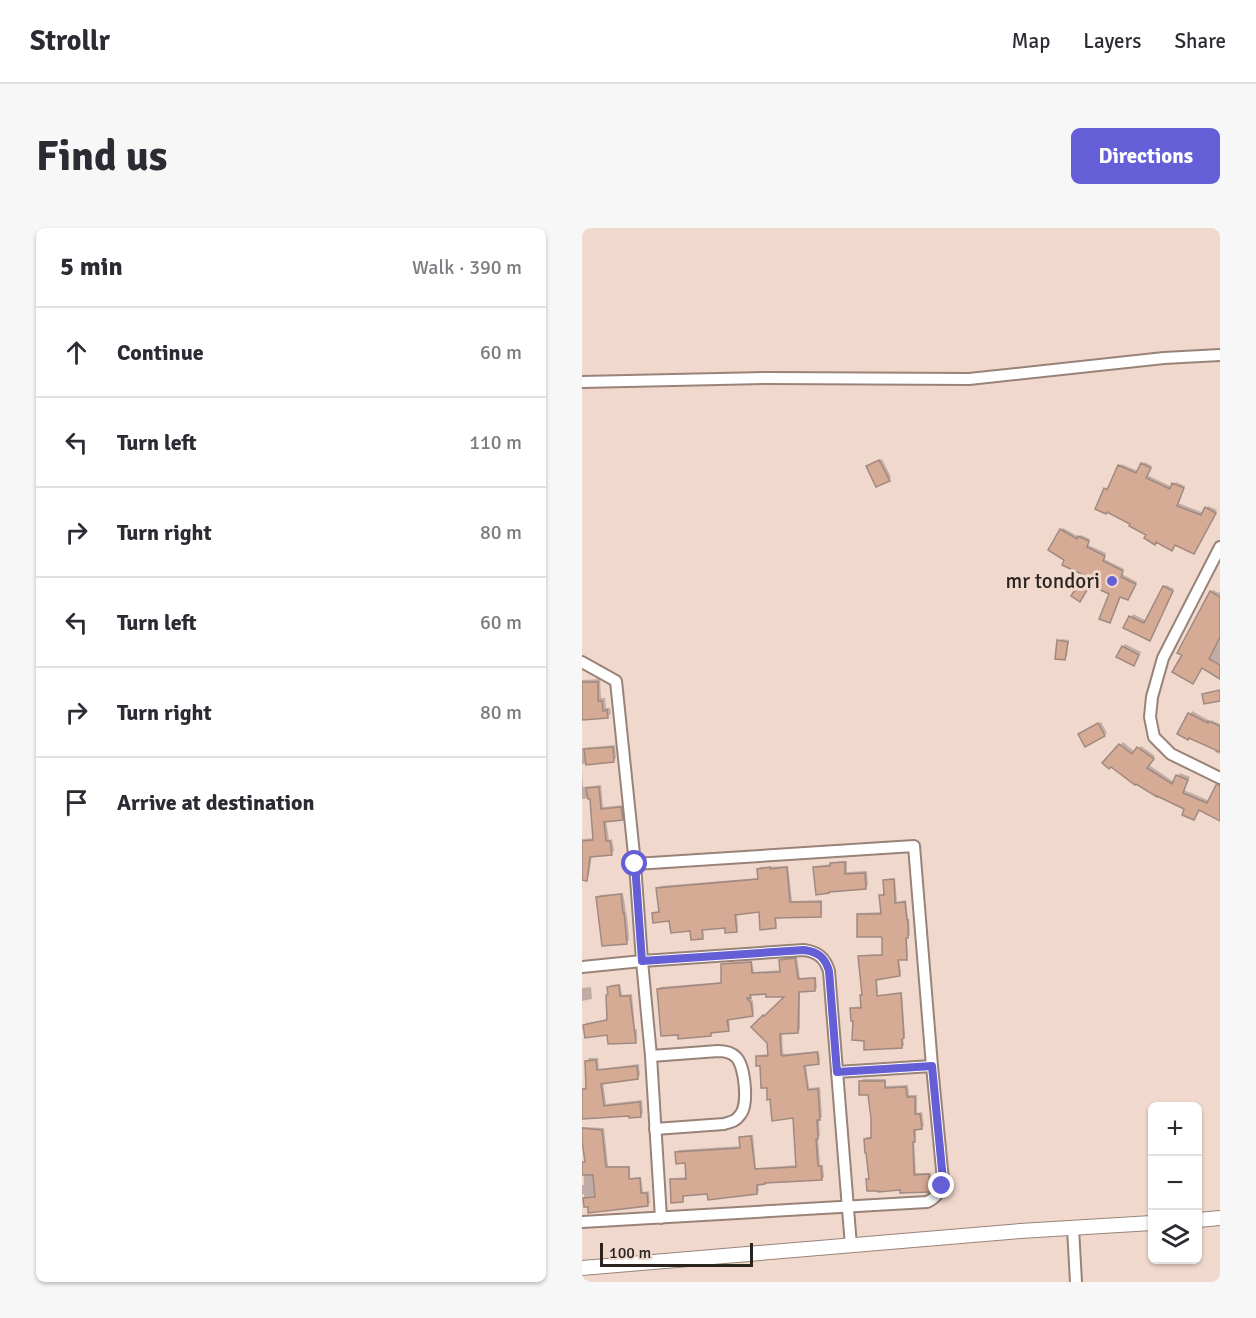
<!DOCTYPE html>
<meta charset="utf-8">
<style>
:root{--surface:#fff;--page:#f7f7f7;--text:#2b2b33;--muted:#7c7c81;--line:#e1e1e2;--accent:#645ed7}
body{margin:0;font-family:Signika,sans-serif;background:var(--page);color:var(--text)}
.controls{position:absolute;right:18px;bottom:18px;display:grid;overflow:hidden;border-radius:9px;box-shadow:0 2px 4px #0004}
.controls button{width:54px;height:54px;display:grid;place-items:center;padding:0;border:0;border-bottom:2px solid var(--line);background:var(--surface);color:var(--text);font:30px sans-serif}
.scale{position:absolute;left:18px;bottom:15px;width:153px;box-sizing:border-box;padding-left:6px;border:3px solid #2c231f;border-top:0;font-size:16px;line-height:21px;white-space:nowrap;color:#2c231f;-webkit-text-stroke:4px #f1d8cd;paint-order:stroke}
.stop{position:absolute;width:18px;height:18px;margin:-14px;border:4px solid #645ed7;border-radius:50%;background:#fff}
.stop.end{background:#645ed7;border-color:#fff;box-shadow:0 2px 6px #0008}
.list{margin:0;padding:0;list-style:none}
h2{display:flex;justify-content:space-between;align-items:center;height:78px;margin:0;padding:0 24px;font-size:26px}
h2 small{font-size:20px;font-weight:400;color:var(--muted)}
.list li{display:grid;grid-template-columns:39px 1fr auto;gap:18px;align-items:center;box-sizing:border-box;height:90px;padding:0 24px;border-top:2px solid var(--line)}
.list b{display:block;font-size:22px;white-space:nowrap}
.list em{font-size:20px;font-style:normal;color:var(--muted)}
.icon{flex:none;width:33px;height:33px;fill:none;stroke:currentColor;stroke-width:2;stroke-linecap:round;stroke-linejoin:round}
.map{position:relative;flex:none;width:638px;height:1054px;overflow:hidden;border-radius:9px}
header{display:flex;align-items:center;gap:36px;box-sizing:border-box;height:84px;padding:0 30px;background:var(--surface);border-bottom:2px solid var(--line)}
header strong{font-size:28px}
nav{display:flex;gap:33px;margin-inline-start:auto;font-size:21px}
.intro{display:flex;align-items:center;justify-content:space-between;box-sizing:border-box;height:144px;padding:0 36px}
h1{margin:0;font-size:42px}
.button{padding:15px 27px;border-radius:9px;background:var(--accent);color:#fff;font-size:21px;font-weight:700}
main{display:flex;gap:36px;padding:0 36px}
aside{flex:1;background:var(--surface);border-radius:9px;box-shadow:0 2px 4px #0004}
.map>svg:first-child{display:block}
.shadow{fill:#0003}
.building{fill:#d6ab96;stroke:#a0897f;stroke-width:1.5}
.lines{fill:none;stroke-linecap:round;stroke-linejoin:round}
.minor-casing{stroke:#998378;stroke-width:14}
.tertiary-casing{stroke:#998378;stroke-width:16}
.minor{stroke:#fff;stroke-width:10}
.tertiary{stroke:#fff;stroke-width:14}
.route{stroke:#645ed7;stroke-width:8}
.poi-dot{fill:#645ed7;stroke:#f1d8cd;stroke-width:2}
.labels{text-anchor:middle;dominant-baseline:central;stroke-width:6;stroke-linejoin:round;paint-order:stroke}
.poi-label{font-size:21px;fill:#2c231f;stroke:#f1d8cd;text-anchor:end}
</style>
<header>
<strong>Strollr</strong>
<nav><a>Map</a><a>Layers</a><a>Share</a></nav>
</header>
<div class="intro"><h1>Find us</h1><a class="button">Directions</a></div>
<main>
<aside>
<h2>5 min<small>Walk · 390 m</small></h2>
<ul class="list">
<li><svg class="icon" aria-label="ahead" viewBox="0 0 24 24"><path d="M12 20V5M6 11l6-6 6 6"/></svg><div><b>Continue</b></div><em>60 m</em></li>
<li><svg class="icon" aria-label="left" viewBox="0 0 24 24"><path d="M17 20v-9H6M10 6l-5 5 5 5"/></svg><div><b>Turn left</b></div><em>110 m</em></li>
<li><svg class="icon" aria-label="right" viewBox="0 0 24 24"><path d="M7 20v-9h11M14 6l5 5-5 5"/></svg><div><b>Turn right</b></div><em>80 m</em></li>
<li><svg class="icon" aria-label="left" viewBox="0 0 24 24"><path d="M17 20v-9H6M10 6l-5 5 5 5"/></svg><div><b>Turn left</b></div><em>60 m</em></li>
<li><svg class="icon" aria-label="right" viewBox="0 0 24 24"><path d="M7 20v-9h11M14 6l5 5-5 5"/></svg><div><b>Turn right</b></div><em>80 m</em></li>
<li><svg class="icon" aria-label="arrive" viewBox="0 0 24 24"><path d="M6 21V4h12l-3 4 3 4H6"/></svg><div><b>Arrive at destination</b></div></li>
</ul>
</aside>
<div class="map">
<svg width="638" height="1054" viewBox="0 0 638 1054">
<rect width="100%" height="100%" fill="#f1d8cd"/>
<!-- shadow -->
<g class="shadow">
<polygon points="300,231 309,249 307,251 288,236"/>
<polygon points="562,234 570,238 565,247 590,259 594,254 603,258 596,275 622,285 626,278 635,282 614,322 566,306 550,295 523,261 525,259 527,260 539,236 556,243"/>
<polygon points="481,300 497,309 499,307 508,311 506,317 524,325 522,331 542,341 540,346 555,354 546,370 539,367 527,394 529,366 484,331 479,302"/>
<polygon points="584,357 592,361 569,409 543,400 551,386 565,393"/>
<polygon points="631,362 637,365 638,362 638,449 621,439 613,452 602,426 629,364"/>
<polygon points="479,411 487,412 485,428 483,431 477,413"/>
<polygon points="543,416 559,424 554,434 541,419"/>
<polygon points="18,451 19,470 23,470 24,480 28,480 29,485 26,489 0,476 0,452"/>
<polygon points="610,483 628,493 629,492 638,496 638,526 633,524 635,521 597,505"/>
<polygon points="519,494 525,505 522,507 500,504"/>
<polygon points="541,514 553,524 559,518 573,528 567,537 592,554 598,545 608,549 602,562 628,573 635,560 638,557 638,591 618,580 612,590 604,580 529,537 523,535"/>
<polygon points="33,517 34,530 32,532 0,536 0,520"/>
<polygon points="0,542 1,559 19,557 21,579 42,577 43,589 40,591 24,593 27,612 30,611 32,623 29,625 10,627 7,647 5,649 0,648 0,611 13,610 9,570 0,571"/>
<polygon points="265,633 265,644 285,643 286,657 283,660 232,640 235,638 249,636 252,634"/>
<polygon points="206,638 210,673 240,672 240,686 238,688 194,688 195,697 193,699 178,683 155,685 156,701 154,703 144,698 121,700 122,708 120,710 109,702 89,691 71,686 73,684 78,683 76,660 78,658 177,650 176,641 178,639"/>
<polygon points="313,650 315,674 324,672 326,691 327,691 328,707 325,709 326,728 324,730 317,730 319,745 317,747 295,750 296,767 320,764 323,807 321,809 322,817 320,819 283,812 273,791 270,781 271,779 281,778 282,765 278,729 280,727 302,726 300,707 276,687 278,685 301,684 298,668 303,665 302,653 304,651"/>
<polygon points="41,665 46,696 47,712 44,714 16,669 18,667"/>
<polygon points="215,729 218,750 234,749 235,760 233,762 218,763 218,801 216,804 200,804 201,825 204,826 237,823 238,833 236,835 224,836 227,860 238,859 240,889 237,891 238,907 236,909 238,937 241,937 242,949 240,951 176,955 177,963 175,965 127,964 102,966 102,971 100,973 90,952 92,950 106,949 104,934 95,924 97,922 160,918 159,910 161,908 171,907 174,940 215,937 213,889 186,859 179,837 175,829 177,827 187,826 205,767 186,764 170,767 167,769 171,773 172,785 170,787 147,790 148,799 146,801 131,804 129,806 76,761 78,759 141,754 141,737 143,735 170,733 172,744 200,742 199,732 201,730"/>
<polygon points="38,756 40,767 50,766 53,801 55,801 55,811 53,813 2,797 4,795 27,791 26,759 29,757"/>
<polygon points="9,759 10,771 0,773 0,760"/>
<polygon points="7,830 16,830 17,841 57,836 58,847 56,850 21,854 24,876 60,872 61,885 58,888 48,886 0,889 0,860 6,859 5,833"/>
<polygon points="281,851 304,851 304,858 326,857 327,867 335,867 335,885 340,884 342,898 339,900 334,901 334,911 332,912 334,945 349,945 350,959 348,961 319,960 286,951 288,949 283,911 285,909 291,909 288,866 279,854"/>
<polygon points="0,899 22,900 26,938 48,938 48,950 59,949 61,964 67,963 68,975 66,977 3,977 2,966 0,967 0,957 2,957 1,934 4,932 0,907"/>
</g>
<!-- building -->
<g class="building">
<polygon points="297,232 308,253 294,259 284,238"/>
<polygon points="559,235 569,240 564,250 588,261 590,255 602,260 595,278 619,287 623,279 634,285 612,326 593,317 590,323 574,314 573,317 562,310 564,307 547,298 548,296 525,284 524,286 513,281 522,260 525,262 536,237 554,245"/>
<polygon points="478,301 495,311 496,308 507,313 505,319 523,328 521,333 541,343 539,349 554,356 546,372 538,369 528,395 517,391 527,366 508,357 498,374 489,368 502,347 480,337 482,332 466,322"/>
<polygon points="581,358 591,363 568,413 541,400 547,388 562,395"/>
<polygon points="628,363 638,369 638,409 627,431 638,437 638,451 620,440 611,456 590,444 600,427 595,425"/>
<polygon points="475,412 486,414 483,432 473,431"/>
<polygon points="540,418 557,427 552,438 534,429"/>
<polygon points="0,454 16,454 16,473 20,473 21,483 25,482 26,490 0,492"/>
<polygon points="638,462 638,473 622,476 620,466"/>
<polygon points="606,485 626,495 626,493 638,498 638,524 607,510 606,512 595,506"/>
<polygon points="516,495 523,508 503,519 496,506"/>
<polygon points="537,516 550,526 555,519 572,531 565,540 590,556 594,547 606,552 601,565 625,575 634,557 638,557 638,593 617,582 612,592 600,587 602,581 575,568 575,569 554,556 553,557 529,539 527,541 520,535"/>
<polygon points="31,519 32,534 4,537 2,521"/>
<polygon points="17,559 19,581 39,579 41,592 22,594 24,613 28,613 30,627 8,629 5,653 0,652 0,613 11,612 8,571 6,571 4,560"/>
<polygon points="263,634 263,646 283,645 284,661 247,664 247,665 234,667 231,639 248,638 248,635"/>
<polygon points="188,639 188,641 205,639 208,674 239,674 239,689 193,690 194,700 178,702 177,684 153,687 155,704 143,705 143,700 120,702 121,711 109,712 108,703 89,705 87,693 71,695 70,685 77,684 74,660 176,651 175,641"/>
<polygon points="312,651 313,675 323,674 325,692 326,692 326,710 324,710 325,732 316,732 318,748 294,752 295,768 319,765 322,810 320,811 320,820 282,822 282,813 270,812 271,793 269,793 268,780 279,780 278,767 280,767 276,728 300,727 300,710 299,709 275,709 275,686 299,686 297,667 302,667 301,652"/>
<polygon points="39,666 41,685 42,685 45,716 20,718 14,669"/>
<polygon points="213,730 216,751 233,750 233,763 217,764 216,805 198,806 199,827 201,828 235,824 237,836 222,838 226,862 236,861 238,892 235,892 236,911 234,911 236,938 239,938 240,952 183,955 183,956 175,957 175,966 126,972 125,966 101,968 101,974 89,975 88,951 104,951 103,935 94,936 93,924 158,920 157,909 169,908 173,941 214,939 211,890 190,893 188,871 185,872 185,860 179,860 178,838 174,838 174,828 186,828 185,815 169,799 181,787 182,788 202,769 184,769 184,766 168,767 169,770 165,770 169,775 171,788 145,792 147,803 129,805 129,808 96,811 96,807 79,808 75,761 139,755 139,736 169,734 170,745 198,744 197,732"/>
<polygon points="37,757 38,768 48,768 54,815 26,816 25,807 3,810 1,797 25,792 24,767 26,766 25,759"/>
<polygon points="14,832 15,842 55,838 56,851 19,856 22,878 58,874 59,889 47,890 47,888 0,891 0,861 4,861 3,833"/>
<polygon points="277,853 303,853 303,860 324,859 325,869 333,869 333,886 338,886 340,901 332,902 333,914 331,914 332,947 347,946 348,964 318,965 318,962 296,964 296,963 285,963 284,951 287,951 284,925 283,925 282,911 289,910 289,890 286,867 277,867"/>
<polygon points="0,900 20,902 24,939 47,939 47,951 58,950 59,965 65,965 66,978 6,985 6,979 2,979 1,970 13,969 11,947 0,947 0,934 3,934 0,913"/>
</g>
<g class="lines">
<defs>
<g id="minor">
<polyline points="0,154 185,150 387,151 582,130 638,127"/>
<polyline points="638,319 581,430 570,469 568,489 572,509 589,526 638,550"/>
<polyline points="0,434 34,453 53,636"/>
<path d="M0 739 60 733 222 722C236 724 243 730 247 743L269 1018"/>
<path d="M69 828 136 823C143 823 149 824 154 829 163 838 167 877 158 887 154 893 149 894 142 896L73 901"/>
<polyline points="255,844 350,838"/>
<path d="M0 994 345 974C355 970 359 962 361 952L350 838 332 618 53 636 60 733 69 828 79 990"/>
<polyline points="491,1000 494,1054"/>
</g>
<g id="tertiary">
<polyline points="616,992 638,990"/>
<polyline points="0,1040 438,1003 570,995"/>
</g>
</defs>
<!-- minor casing -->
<use href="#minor" class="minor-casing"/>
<!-- tertiary casing -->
<use href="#tertiary" class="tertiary-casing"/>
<!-- minor -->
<use href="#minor" class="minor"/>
<!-- tertiary -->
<use href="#tertiary" class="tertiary"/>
</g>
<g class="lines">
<!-- route -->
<path class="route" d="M53 636 60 733 222 722C236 724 243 729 247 743L255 844 350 838 361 952 360 958"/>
</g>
<!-- markers -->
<circle class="poi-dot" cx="530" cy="353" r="6"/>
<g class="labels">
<!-- poi labels -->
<g class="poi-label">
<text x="518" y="353">mr tondori</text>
</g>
</g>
</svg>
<div class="controls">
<button>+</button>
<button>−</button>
<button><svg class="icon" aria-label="layers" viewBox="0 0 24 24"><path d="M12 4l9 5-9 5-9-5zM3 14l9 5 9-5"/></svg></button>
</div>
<div class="scale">100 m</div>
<div class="stop" style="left:53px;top:636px"></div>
<div class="stop end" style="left:360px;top:958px"></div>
</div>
</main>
